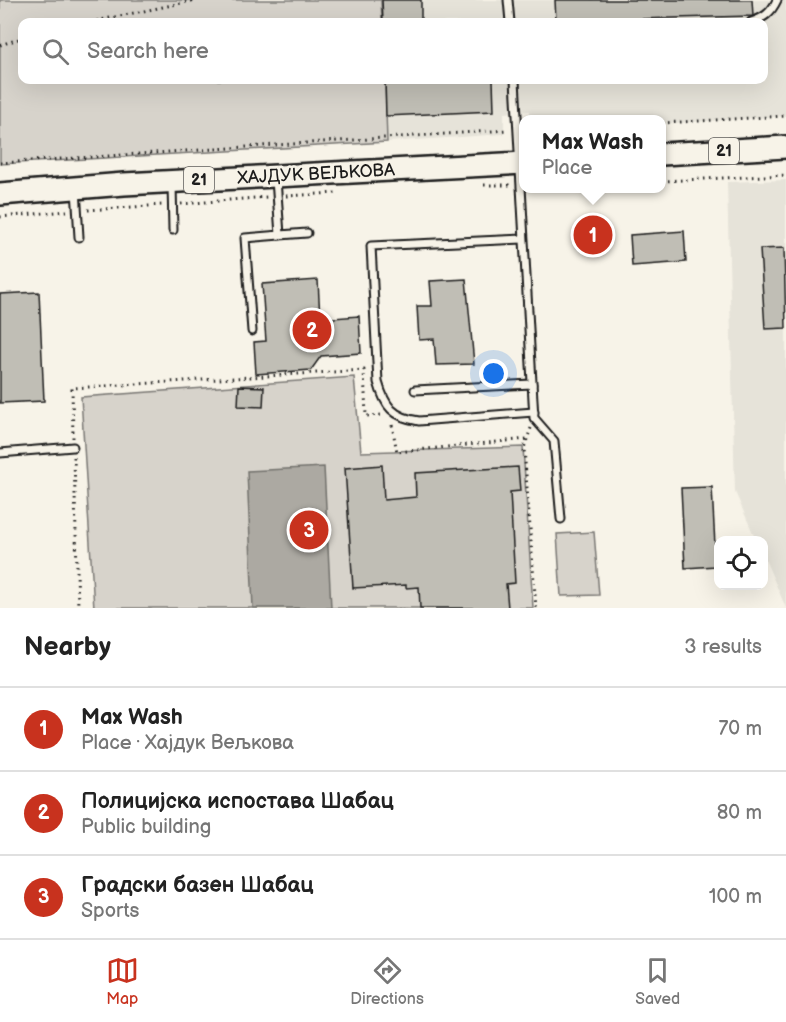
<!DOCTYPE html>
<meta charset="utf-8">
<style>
:root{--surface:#fff;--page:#f2f2f2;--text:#222;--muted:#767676;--line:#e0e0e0;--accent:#c8321e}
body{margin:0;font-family:"Balsamiq Sans",sans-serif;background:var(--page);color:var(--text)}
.controls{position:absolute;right:18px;bottom:18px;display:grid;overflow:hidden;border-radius:12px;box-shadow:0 6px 24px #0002}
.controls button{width:54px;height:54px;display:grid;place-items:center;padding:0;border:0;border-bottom:2px solid var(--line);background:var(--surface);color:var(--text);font:30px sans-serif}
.you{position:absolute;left:494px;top:374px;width:21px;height:21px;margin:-15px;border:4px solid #fff;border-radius:50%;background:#1a73e8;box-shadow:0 0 0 9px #1a73e833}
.badge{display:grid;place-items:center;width:39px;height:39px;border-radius:50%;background:var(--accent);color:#fff;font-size:20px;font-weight:700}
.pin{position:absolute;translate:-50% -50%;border:3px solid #fff;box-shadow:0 2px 6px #0006}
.popup{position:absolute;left:519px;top:115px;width:147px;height:78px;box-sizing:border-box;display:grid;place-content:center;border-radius:12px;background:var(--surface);filter:drop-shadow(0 2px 4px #0005);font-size:20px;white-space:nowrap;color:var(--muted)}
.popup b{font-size:22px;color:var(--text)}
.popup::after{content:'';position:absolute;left:50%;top:100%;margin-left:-12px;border:12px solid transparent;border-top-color:var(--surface)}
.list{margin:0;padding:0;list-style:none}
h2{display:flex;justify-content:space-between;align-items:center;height:78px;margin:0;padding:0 24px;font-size:26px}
h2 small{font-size:20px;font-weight:400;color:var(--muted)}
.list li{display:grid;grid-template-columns:39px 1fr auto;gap:18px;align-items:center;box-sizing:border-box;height:84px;padding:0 24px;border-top:2px solid var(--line)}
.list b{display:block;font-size:22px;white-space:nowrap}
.list p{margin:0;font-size:20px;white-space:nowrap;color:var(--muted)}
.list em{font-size:20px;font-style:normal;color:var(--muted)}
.icon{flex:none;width:33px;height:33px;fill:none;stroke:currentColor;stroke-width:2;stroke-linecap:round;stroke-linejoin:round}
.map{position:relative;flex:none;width:786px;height:608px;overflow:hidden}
.search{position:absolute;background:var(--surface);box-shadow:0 6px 24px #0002;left:18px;right:18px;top:18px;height:66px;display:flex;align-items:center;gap:15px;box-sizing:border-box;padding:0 21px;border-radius:12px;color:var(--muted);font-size:22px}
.sheet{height:330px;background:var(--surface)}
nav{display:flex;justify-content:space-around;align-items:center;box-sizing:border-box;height:84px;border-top:2px solid var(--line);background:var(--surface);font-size:16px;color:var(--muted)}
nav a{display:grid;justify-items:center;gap:3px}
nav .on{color:var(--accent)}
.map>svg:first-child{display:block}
.built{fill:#e6e3d9}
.green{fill:#d7d3cb;stroke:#7a7874;stroke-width:1.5}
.water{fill:#aca9a2;stroke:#72716c;stroke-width:1.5}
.building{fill:#c0beb5;stroke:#1c1c1c;stroke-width:1.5}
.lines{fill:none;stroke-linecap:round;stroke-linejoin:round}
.service-casing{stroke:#1c1c1c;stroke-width:11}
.primary-casing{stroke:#1c1c1c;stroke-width:26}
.path{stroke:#1c1c1c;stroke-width:3;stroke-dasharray:1.5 4.5;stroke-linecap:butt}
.service{stroke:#f7f3e8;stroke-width:7}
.primary{stroke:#f7f3e8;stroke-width:21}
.labels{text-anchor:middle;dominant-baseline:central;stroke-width:5;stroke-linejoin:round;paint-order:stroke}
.shield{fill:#f7f3e8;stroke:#5e5c59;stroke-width:1.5}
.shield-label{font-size:16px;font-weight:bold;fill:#1c1c1c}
.street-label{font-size:18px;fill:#1c1c1c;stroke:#f7f3e8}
</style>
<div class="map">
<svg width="786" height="608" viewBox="0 0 786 608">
<rect width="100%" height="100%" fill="#f7f3e8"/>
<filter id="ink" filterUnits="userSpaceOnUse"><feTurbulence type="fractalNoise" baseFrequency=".0167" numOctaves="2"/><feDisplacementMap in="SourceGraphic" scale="12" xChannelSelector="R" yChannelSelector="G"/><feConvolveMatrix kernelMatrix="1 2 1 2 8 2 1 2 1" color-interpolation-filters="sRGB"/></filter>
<g filter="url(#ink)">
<!-- built -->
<g class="built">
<polygon points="381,0 786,0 786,116 662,124 662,119 529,119 529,111 504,113 504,134 387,142 384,80 764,80 764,22 382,22"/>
<polygon points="786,180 786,608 764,557 764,540 756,540 735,492 727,182"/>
</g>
<!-- green -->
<g class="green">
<polygon points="0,0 381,0 382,22 22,22 22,80 385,80 387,142 0,164"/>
<polygon points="354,377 361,452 523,447 533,608 94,608 81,397"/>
<polygon points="594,532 599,595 561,596 557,534"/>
</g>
<!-- water -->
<polygon class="water" points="324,467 331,608 253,608 247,471"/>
<!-- building -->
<g class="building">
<polygon points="382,0 421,0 421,22 383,22"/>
<polygon points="555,0 752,0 753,16 556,21"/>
<polygon points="385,80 493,80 494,111 386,116"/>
<polygon points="590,217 611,237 596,253 575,232"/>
<polygon points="684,231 686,262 632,266 630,235"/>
<polygon points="784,248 786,328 765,329 760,249"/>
<polygon points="466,279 474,364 436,365 434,339 419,340 417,306 432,306 430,281"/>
<polygon points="318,280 320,319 359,316 361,353 321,356 311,370 256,374 254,342 266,341 262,284"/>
<polygon points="39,292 44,401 0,403 0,294"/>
<polygon points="239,386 264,387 263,407 238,406"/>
<polygon points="382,465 384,500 416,497 415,473 518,467 520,491 510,492 515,583 506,584 508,608 420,608 419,587 406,588 406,585 353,588 345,468"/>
<polygon points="712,487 716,566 685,568 681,488"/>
</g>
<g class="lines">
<defs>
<g id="service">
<polyline points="508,0 510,22"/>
<path d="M751 22C764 18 771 13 777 0"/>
<polyline points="515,80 534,418 554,441 561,519"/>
<polyline points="172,184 173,230"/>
<polyline points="76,189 79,237"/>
<polyline points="280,235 307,233"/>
<path d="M523 239 371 246 378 382C385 407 393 417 419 421L534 412"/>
<polyline points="252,331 245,238 280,235 276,179"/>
<polyline points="415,390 532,384"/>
<polyline points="0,453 73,447"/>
</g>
<g id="primary">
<polyline points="662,154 786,147"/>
<polyline points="0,194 124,184 524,163"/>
</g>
</defs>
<!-- service casing -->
<use href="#service" class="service-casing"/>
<!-- primary casing -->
<use href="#primary" class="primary-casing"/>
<!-- path -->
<g class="path">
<polyline points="91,22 196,0"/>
<polyline points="0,45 22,38"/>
<polyline points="662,123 786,116"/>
<polyline points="0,163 507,130"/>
<polyline points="662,181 786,175"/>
<polyline points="484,185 510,185"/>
<polyline points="286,196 336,193"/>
<polyline points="181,204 267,197"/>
<polyline points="88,210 163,205"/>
<polyline points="0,217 67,211"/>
<polyline points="392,425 397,452 527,439"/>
<polyline points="531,428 524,448 536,608"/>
<polyline points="73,438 72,388 364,370 366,416 382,415"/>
<polyline points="74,457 78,608"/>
</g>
<!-- service -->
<use href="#service" class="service"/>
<!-- primary -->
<use href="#primary" class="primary"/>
</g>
</g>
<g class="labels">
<!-- shield labels -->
<g class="shield">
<rect x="709" y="138" width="30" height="26" rx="4.5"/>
<rect x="184" y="167" width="30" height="26" rx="4.5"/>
</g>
<g class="shield-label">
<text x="724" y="151">21</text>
<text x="199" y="180">21</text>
</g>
<!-- street labels -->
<g class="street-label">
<text transform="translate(316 174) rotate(-3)">ХАЈДУК ВЕЉКОВА</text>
</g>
</g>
</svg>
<div class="controls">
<button><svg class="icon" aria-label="locate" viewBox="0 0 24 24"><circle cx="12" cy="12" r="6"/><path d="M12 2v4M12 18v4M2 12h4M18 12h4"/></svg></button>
</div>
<div class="you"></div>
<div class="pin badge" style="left:593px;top:235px">1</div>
<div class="popup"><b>Max Wash</b>Place</div>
<div class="pin badge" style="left:312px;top:330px">2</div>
<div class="pin badge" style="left:309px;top:530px">3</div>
<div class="search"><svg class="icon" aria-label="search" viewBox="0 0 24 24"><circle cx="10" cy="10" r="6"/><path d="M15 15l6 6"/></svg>Search here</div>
</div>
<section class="sheet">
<h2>Nearby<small>3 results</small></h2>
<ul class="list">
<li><span class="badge">1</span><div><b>Max Wash</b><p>Place · Хајдук Вељкова</p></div><em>70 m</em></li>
<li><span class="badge">2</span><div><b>Полицијска испостава Шабац</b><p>Public building</p></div><em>80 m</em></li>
<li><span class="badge">3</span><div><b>Градски базен Шабац</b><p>Sports</p></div><em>100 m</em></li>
</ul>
</section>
<nav>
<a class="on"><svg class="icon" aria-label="map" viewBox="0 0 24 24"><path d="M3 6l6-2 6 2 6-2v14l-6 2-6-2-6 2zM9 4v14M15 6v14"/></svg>Map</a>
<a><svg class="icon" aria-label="directions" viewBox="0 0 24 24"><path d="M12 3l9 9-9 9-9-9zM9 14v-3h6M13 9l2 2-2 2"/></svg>Directions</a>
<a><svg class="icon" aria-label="saved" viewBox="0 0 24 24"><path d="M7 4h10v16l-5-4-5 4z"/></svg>Saved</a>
</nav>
